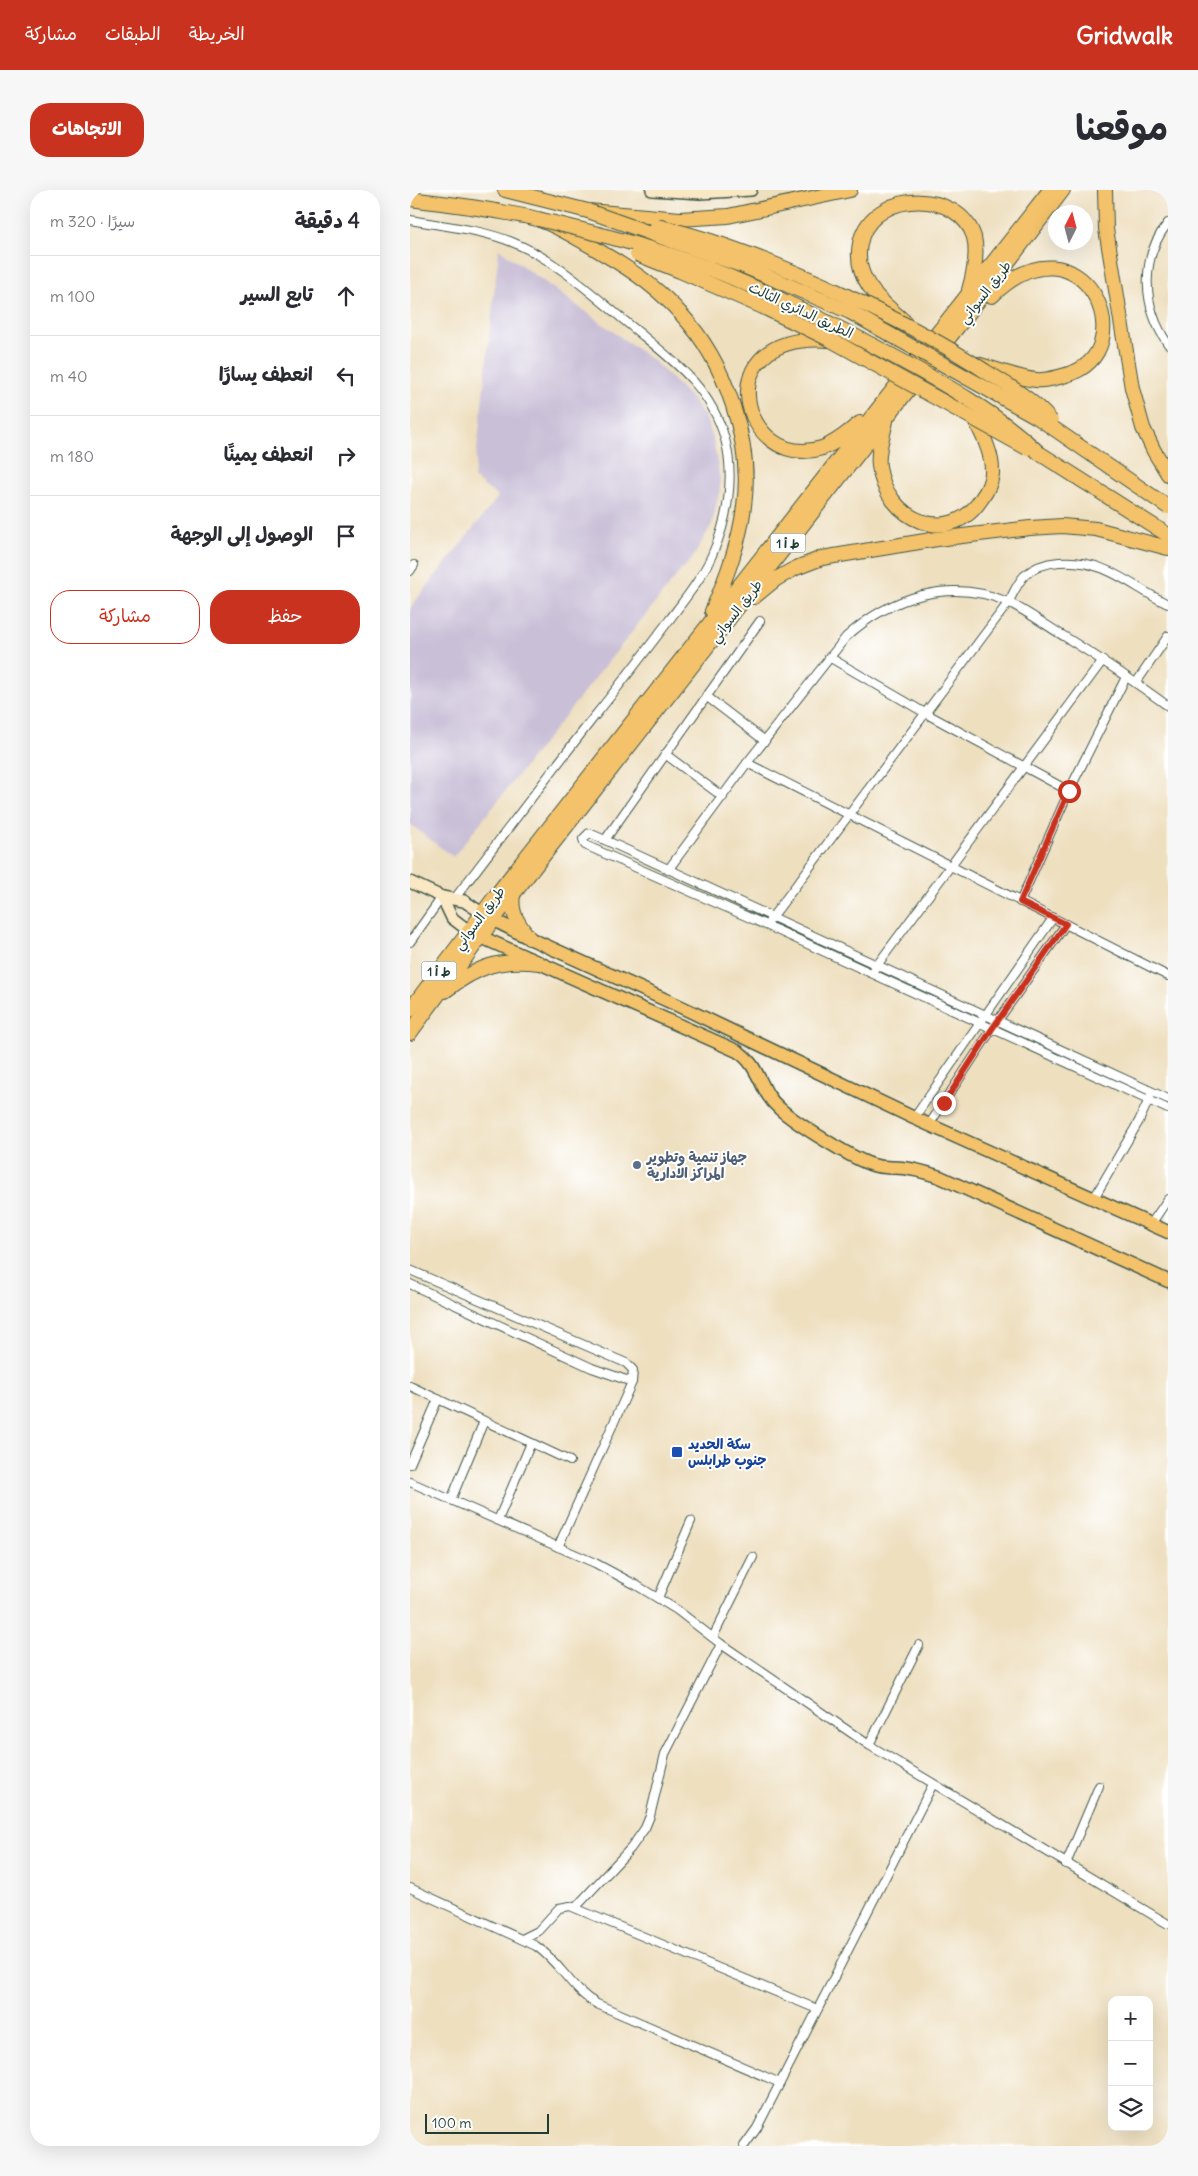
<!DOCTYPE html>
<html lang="ar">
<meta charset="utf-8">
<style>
:root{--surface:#fff;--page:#f7f7f7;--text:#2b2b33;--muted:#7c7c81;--line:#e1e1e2;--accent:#c8321e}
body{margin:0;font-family:Delius,"Playpen Sans Arabic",sans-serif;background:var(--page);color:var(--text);direction:rtl}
.controls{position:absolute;right:15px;bottom:15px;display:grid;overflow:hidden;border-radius:10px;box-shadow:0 5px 20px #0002}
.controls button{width:45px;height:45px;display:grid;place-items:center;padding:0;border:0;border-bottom:1px solid var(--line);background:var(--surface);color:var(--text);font:25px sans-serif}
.compass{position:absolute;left:638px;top:15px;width:45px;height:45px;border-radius:50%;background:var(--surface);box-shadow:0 5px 20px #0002;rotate:6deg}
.scale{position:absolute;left:15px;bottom:12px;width:124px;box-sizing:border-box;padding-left:5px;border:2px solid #1f3d34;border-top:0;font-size:14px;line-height:18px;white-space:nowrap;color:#1f3d34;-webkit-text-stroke:4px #fff;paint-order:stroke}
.stop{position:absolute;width:15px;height:15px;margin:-11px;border:4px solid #c8321e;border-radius:50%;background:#fff}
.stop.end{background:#c8321e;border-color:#fff;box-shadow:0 1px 5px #0008}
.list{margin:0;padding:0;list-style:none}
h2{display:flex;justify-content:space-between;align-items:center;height:65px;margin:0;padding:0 20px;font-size:21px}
h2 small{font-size:16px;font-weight:400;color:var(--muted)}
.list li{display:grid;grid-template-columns:32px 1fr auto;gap:15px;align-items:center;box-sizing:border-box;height:80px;padding:0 20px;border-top:1px solid var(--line)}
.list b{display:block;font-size:19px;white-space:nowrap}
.list em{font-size:16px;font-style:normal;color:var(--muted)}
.actions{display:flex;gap:10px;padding:15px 20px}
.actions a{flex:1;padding:11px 0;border:1px solid var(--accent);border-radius:20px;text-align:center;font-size:18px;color:var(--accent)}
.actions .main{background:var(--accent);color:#fff}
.icon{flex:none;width:28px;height:28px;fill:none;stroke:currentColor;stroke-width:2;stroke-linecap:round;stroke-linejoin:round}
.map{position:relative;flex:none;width:758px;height:1956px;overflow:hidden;direction:ltr;border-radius:20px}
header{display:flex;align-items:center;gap:30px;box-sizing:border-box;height:70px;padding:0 25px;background:var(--accent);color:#fff}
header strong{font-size:24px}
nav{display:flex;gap:28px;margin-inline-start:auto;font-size:18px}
.intro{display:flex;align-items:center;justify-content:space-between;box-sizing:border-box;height:120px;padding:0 30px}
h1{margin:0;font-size:35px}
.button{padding:12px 22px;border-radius:20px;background:var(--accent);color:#fff;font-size:18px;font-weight:700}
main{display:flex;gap:30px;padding:0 30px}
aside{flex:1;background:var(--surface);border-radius:20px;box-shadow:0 5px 20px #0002}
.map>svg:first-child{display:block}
.industrial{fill:#c9bfd7}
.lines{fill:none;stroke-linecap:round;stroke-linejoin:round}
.street-casing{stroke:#3e5549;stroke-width:10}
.secondary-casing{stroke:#3e5549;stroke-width:14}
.primary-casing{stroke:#3e5549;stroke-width:15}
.highway-casing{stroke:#3e5549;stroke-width:16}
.street{stroke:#fff;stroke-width:8}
.secondary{stroke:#fae7c3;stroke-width:11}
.primary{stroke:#f3c26a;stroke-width:12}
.highway{stroke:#f3c26a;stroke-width:14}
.highway-bridge-casing{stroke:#3e5549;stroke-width:16;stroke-linecap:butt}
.highway-bridge{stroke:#f3c26a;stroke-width:14}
.route{stroke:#c8321e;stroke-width:6}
.service-dot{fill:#5c6f8a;stroke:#fff;stroke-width:2}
.transit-dot{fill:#1a4fb4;stroke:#fff;stroke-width:2}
.labels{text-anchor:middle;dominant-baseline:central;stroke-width:4;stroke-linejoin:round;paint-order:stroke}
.shield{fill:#fff;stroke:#627771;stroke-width:1}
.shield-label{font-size:12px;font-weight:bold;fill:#1f3d34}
.street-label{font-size:14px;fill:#1f3d34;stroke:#fff}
.service-label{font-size:14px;font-weight:bold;fill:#4e5e75;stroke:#fff;text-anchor:start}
.transit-label{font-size:14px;font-weight:bold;fill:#164399;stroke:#fff;text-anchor:start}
</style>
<header>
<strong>Gridwalk</strong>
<nav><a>الخريطة</a><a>الطبقات</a><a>مشاركة</a></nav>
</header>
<div class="intro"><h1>موقعنا</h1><a class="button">الاتجاهات</a></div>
<main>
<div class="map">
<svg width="758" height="1956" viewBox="0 0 758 1956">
<rect width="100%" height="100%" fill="#fff"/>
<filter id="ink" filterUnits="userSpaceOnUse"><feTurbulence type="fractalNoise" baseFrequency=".02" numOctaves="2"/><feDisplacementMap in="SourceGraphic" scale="10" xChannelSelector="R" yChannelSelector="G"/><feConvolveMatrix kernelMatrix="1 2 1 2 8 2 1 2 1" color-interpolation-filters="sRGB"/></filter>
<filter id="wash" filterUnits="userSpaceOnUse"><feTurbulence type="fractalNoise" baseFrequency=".0096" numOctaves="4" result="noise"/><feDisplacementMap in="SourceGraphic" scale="20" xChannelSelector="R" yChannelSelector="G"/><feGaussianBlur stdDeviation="1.12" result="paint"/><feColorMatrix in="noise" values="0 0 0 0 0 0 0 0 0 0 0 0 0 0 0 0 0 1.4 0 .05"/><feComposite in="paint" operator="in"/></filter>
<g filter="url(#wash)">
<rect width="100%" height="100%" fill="#eedfbf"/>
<!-- industrial -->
<polygon class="industrial" points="89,59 245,172 284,211 296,229 303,248 310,289 310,299 302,334 282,369 272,379 43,667 0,634 0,418 88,307 64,288"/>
</g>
<g filter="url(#ink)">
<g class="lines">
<defs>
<g id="street">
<path d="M0 30C34 36 70 39 102 52 149 71 187 109 226 140 265 172 301 198 315 249 325 286 318 330 302 365 292 388 275 409 260 429 235 462 210 495 184 527 137 587 91 648 45 708"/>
<path d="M758 33C729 69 733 118 758 154"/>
<polyline points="0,381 4,375"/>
<polyline points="419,467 515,523 659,601"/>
<polyline points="726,493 758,446"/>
<polyline points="296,506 355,551"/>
<polyline points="255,564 313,607"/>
<polyline points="337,573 758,786"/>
<polyline points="195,650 350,431"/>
<path d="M258 680 337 573 436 447C480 407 540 387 598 412 618 422 637 436 657 448 691 469 725 492 758 516"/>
<polyline points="610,712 659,601 716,487"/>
<path d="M360 730 598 413C603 404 607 394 614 386 624 377 636 373 649 372 694 368 720 396 758 414"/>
<polyline points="0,752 32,707"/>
<polyline points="465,778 693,470"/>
<polyline points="758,909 195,650 179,643 173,649 175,655 356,735 758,919"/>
<polyline points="504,928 643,728"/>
<polyline points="519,935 582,839 656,734"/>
<polyline points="684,1008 729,931 740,907"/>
<polyline points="741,1034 758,1009"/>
<polyline points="0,1080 216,1173 223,1180 222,1192 148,1357"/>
<polyline points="0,1094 182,1178 222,1192"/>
<polyline points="0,1196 160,1271"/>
<polyline points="0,1274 28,1209"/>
<polyline points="0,1292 185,1373 226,1395 267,1420 311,1454 459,1555 758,1734"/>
<polyline points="41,1310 74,1231"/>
<polyline points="88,1330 121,1253"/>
<polyline points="248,1408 281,1331"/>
<polyline points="303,1447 343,1367"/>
<polyline points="459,1555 509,1455"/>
<polyline points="656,1674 689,1596"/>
<path d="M0 1698 126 1756C151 1773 161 1800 187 1814L370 1893"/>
<polyline points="166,1717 221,1658 235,1638 240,1626 255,1564 311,1454"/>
<polyline points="112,1749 128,1741 149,1718 160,1716 407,1819"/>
<polyline points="334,1956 347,1938 523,1594"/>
</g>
<g id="secondary">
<polyline points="242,0 290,3 341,0"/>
<polyline points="0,692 32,707 54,711 72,723"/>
<polyline points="32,707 42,728 59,741"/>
</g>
<g id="primary">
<polyline points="74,725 119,748 267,815 504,928 758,1042"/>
<path d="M62 743 327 861C351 876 349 901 369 918 384 932 448 973 467 976 475 978 484 977 493 978 506 979 518 983 530 987L758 1091"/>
</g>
<g id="highway">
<polyline points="95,0 178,21 270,29 318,26 440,0"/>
<polyline points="695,0 696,39 722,198 733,238 744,261 758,284"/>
<path d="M0 9C33 13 65 17 97 23 107 25 118 26 127 29 147 35 176 53 194 64 222 80 250 100 271 124 315 171 343 252 334 316 330 352 316 388 302 421"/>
<path d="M494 131C482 120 468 110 459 96 449 81 446 64 452 46 469 0 549 0 564 47 568 64 564 83 559 100"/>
<path d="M420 150C293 140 332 283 412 258 427 253 438 242 450 233"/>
<path d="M567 174C585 179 607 188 626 190 636 191 646 188 656 185 738 162 672 17 582 106"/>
<path d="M476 231C473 246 467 261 469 276 476 330 540 359 572 308 577 301 581 292 582 284 583 264 573 246 565 230"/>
<polyline points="629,263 758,345"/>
<polyline points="344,407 366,389 386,378 412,368 527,349 620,338 652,336 686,339 758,358"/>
<path d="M103 705C100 724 109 734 119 748"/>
<path d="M35 801C67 777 89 768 129 773"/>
<polyline points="0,820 87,704 640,0"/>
<polyline points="0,843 83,730 582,93 653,0"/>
</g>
</defs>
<!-- street casing -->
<use href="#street" class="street-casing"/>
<!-- secondary casing -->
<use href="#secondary" class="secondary-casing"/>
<!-- primary casing -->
<use href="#primary" class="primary-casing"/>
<!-- highway casing -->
<use href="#highway" class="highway-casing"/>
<!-- street -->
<use href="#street" class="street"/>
<!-- secondary -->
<use href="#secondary" class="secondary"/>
<!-- primary -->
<use href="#primary" class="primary"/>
<!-- highway -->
<use href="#highway" class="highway"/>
<defs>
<g id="highway-bridge">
<polyline points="178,21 336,77 440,122 627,227 758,317"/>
<path d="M128 29C191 44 253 60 313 84 371 108 426 136 481 165 533 193 586 222 629 263"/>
<path d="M247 36C312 51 375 77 435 105 484 128 530 151 575 181 599 196 623 209 641 231"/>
<polyline points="227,64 270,81 353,117 421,150 617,258"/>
</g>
</defs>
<!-- highway-bridge casing -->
<use href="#highway-bridge" class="highway-bridge-casing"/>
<!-- highway-bridge -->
<use href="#highway-bridge" class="highway-bridge"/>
</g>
</g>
<g class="lines" filter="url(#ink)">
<!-- route -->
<polyline class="route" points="534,913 582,839 656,734 610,712 659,601"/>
</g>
<!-- markers -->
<circle class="service-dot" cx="227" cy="975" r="5"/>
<rect class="transit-dot" x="261" y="1256" width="12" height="12" rx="2.5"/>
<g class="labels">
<!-- shield labels -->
<g class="shield">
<rect x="360.5" y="343.5" width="35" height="19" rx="4"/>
<rect x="11.5" y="771.5" width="35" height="19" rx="4"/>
</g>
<g class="shield-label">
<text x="378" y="353">ط أ 1</text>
<text x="29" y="781">ط أ 1</text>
</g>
<!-- street labels -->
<g class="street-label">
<text transform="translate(575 102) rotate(-52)">طريق السواني</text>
<text transform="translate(391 120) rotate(25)">الطريق الدائري الثالث</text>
<text transform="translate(326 421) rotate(-52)">طريق السواني</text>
<text transform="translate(69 728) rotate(-53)">طريق السواني</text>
</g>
<!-- service labels -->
<g class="service-label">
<text x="237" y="967">جهاز تنمية وتطوير<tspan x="237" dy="16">المراكز الادارية</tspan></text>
</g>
<!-- transit labels -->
<g class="transit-label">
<text x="278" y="1254">سكة الحديد<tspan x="278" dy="16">جنوب طرابلس</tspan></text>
</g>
</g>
</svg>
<div class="controls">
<button>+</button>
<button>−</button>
<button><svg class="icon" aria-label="layers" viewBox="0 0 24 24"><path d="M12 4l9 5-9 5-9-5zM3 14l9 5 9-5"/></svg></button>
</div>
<svg class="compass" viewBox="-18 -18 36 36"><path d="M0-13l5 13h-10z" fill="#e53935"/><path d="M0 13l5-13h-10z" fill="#7c7c81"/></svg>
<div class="scale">100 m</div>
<div class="stop" style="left:659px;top:601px"></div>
<div class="stop end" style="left:534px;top:913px"></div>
</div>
<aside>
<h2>4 دقيقة<small>سيرًا · 320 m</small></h2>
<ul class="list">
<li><svg class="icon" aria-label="ahead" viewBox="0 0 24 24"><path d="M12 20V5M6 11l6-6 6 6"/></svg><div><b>تابع السير</b></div><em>100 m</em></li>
<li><svg class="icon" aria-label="left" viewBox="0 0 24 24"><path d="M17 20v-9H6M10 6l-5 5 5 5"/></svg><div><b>انعطف يسارًا</b></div><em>40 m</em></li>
<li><svg class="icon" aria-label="right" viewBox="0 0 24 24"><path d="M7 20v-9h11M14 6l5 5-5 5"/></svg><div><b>انعطف يمينًا</b></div><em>180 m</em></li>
<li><svg class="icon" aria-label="arrive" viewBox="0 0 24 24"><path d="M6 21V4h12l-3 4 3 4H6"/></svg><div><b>الوصول إلى الوجهة</b></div></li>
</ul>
<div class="actions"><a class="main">حفظ</a><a>مشاركة</a></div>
</aside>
</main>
